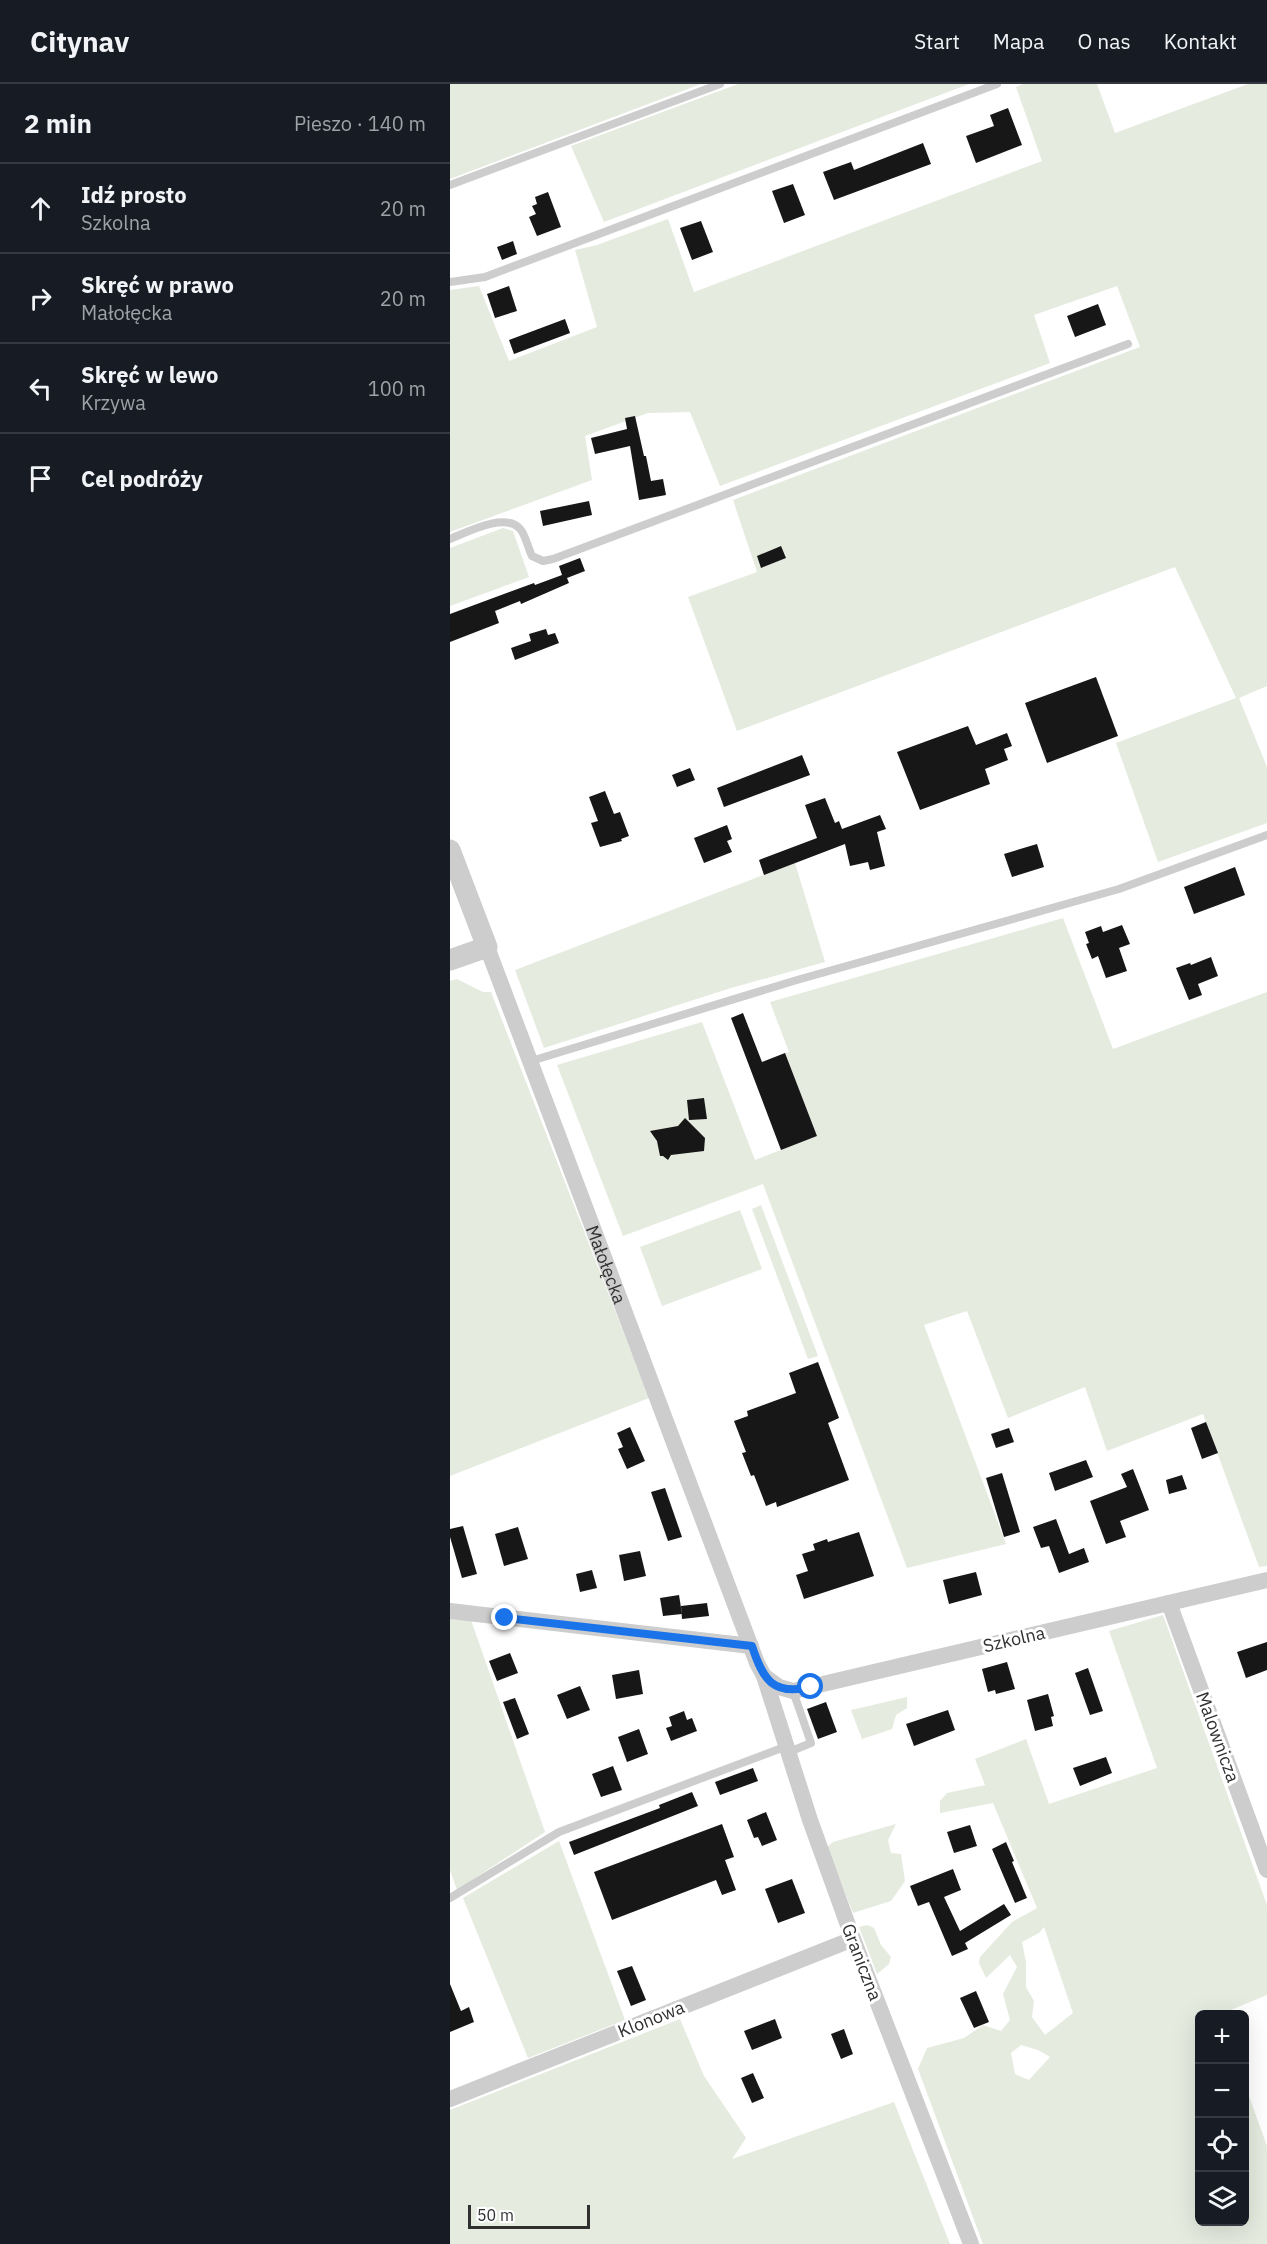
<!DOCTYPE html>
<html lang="pl">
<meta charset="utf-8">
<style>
:root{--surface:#171b24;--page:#20242c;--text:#f1f3f6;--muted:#9ea1a6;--line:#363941}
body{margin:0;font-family:"IBM Plex Sans",sans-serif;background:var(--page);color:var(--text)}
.controls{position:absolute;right:18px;bottom:18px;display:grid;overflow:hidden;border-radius:9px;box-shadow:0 6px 24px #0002}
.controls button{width:54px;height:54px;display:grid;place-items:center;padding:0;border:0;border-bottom:2px solid var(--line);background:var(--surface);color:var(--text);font:30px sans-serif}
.scale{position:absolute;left:18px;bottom:15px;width:122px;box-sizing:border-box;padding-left:6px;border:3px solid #303030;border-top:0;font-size:16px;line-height:21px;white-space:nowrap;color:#303030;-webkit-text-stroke:4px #fff;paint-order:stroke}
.stop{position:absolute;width:18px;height:18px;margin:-14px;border:4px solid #1a73e8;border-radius:50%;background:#fff}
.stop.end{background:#1a73e8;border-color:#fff;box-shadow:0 2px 6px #0008}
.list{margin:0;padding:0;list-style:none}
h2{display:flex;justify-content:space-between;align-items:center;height:78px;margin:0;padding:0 24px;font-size:26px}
h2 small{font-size:20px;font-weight:400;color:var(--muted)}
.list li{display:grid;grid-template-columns:39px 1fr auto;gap:18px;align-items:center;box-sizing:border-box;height:90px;padding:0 24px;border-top:2px solid var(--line)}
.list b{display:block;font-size:22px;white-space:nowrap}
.list p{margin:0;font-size:20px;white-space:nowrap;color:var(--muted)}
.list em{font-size:20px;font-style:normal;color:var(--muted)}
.icon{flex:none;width:33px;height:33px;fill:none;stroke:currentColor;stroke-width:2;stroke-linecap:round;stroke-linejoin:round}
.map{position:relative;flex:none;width:817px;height:2160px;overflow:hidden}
header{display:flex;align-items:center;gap:36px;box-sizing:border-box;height:84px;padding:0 30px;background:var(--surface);border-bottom:2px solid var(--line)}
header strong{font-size:28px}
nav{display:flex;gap:33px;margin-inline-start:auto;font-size:21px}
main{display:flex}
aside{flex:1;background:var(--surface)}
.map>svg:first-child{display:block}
.green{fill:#e5ebdf;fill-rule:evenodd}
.building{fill:#171717}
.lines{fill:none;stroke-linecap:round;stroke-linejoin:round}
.service{stroke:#cdcdcd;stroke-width:8}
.minor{stroke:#cdcdcd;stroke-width:16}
.tertiary{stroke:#cdcdcd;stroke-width:21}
.route{stroke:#1a73e8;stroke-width:8}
.labels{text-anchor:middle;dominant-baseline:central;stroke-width:6;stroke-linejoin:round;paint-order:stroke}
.street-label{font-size:18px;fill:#303030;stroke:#fff}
</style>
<header>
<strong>Citynav</strong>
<nav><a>Start</a><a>Mapa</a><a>O nas</a><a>Kontakt</a></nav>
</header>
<main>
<aside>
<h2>2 min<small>Pieszo · 140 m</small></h2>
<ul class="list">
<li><svg class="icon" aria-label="ahead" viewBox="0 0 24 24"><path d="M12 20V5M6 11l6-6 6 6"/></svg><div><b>Idź prosto</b><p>Szkolna</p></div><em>20 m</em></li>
<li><svg class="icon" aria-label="right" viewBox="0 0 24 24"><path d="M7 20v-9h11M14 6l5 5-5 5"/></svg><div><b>Skręć w prawo</b><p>Małołęcka</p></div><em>20 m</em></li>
<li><svg class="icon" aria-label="left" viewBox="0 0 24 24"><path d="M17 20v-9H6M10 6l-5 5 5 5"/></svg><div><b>Skręć w lewo</b><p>Krzywa</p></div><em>100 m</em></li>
<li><svg class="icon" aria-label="arrive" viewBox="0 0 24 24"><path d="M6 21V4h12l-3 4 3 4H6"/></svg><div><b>Cel podróży</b></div></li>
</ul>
</aside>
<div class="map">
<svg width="817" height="2160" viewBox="0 0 817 2160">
<rect width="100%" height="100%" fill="#fff"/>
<!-- green -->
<g class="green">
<polygon points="0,0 251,0 0,95"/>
<polygon points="288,0 519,0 154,138 121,62"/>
<polygon points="573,0 647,0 665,49 798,0 817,0 817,602 789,614 817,683 817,739 708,778 666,659 786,614 725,483 287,647 238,513 307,488 283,416 690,263 667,202 584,231 600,279 270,402 240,328 198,329 135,352 142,396 0,448 0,206 29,202 59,277 147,243 125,166 147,161 218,135 244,208 592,77 566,3"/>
<polygon points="53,444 63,447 79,493 0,522 0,464"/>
<polygon points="345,779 375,878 281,904 94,964 65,886"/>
<polygon points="613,834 663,965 817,908 817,1482 809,1483 753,1330 657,1367 635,1303 558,1334 517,1227 474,1241 556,1460 457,1484 313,1100 173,1152 107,981 252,938 305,1076 367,1052 335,969 339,968 320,918"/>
<polygon points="7,895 33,908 41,908 199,1314 0,1392 0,897"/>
<polygon points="311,1121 368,1272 358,1275 302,1125"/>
<polygon points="290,1126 312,1185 212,1222 190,1163"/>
<path d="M713 1531 817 1821V1911L771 1930H750V2138H794L795 2001 817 2062V2160H533L468 1985 477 1964 514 1954 533 1941 551 1947 560 1936 553 1910 567 1883 560 1871 536 1894 529 1879 530 1873 562 1838 587 1824 543 1719 490 1729V1717L497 1709 535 1701 525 1675 576 1655 599 1720 707 1684 659 1547ZM594 1843 623 1929 595 1951 582 1933 584 1917 576 1903V1878L572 1858 589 1849ZM571 1961 588 1966 600 1973 579 1996 565 1990 561 1969Z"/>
<polygon points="0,1533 21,1536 95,1748 7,1806 0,1786"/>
<polygon points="457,1613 457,1624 446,1631 442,1645 412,1655 401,1626"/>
<polygon points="446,1740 438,1756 441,1769 451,1770 455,1797 441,1817 403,1829 377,1763 383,1758"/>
<polygon points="109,1757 175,1936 78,1974 13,1814"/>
<polygon points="417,1841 424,1844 431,1861 441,1873 439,1880 427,1890 409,1843"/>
<polygon points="230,1935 254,1992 296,2054 282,2075 444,2018 500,2160 0,2160 0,2026"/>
</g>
<!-- building -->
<g class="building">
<polygon points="558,24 572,61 526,79 516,52 544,42 540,31"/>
<polygon points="473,59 481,80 384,116 373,88 401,78 404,86"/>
<polygon points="343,100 355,131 334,139 322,107"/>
<polygon points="98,108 111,143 87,152 79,133 86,130 82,122 87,120 85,113"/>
<polygon points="251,137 263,168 242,176 230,144"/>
<polygon points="63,157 67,170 52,176 47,163"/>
<polygon points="59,202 67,227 45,234 37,210"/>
<polygon points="648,220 656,241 625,253 617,232"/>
<polygon points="115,235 120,249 64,270 59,256"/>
<polygon points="185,332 194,372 196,372 201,397 213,395 216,411 189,416 180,362 145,370 141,354 177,345 175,334"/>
<polygon points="139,417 142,431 93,442 90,427"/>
<polygon points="331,462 336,474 311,484 307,472"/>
<polygon points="130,474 135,487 117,494 119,499 71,520 70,517 45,527 49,539 0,558 0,530 84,499 85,501 112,491 109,482"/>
<polygon points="96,545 98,551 105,549 109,559 65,576 61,564 81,557 79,550"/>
<polygon points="646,593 668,652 597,679 575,619"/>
<polygon points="518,642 526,661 557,649 562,662 554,665 558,676 535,685 540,700 470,726 447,668"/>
<polygon points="352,671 360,691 274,723 267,704"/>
<polygon points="240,684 245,696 227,703 222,691"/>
<polygon points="155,707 164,730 170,728 179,752 171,755 172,757 150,763 141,739 148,737 139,713"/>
<polygon points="375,714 385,739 389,737 392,745 430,731 436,745 427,748 435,782 420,786 418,778 400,782 395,760 314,791 309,776 367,754 355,721"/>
<polygon points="277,741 282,755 277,757 282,768 254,779 244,754"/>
<polygon points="587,760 594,783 562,793 554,770"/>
<polygon points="785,783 795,811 744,830 734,803"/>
<polygon points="672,841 680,860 669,864 677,887 656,894 648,872 642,875 636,860 639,859 635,848 651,842 653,848"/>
<polygon points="761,873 768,892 748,900 752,911 739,916 726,884 740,879 741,881"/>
<polygon points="293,929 312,978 335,969 367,1052 331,1066 281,934"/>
<polygon points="254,1014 257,1035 239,1036 237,1016"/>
<polygon points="235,1034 255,1054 254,1067 221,1071 218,1076 213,1072 210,1072 207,1057 200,1047 228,1042"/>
<polygon points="368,1278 389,1334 378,1339 399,1396 327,1423 326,1418 316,1422 304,1391 301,1392 292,1369 296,1368 284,1337 298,1332 297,1327 346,1309 339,1289"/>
<polygon points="756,1338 768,1369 752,1375 741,1344"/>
<polygon points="180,1343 195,1377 177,1385 168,1365 173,1363 167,1349"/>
<polygon points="559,1344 564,1358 546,1364 541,1350"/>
<polygon points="636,1376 643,1393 605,1407 599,1389"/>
<polygon points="683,1385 699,1426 670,1437 676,1453 656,1460 640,1417 677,1403 671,1390"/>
<polygon points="552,1389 570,1448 554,1453 536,1394"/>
<polygon points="732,1391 737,1405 719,1410 716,1396"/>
<polygon points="215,1404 232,1453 218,1457 201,1408"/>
<polygon points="606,1435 619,1470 634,1464 639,1478 609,1489 599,1462 591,1464 583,1443"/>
<polygon points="13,1442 27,1490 12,1494 0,1453 0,1445"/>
<polygon points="68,1443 78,1475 54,1482 45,1450"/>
<polygon points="409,1448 424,1492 354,1515 346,1491 358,1487 352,1470 365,1466 363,1460 377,1455 378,1458"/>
<polygon points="190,1467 196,1492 174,1497 169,1471"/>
<polygon points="142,1486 147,1504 130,1508 126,1490"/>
<polygon points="526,1488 532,1511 499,1520 493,1496"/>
<polygon points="229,1511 232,1530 213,1532 210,1514"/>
<polygon points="257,1519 259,1532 232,1535 231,1522"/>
<polygon points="817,1558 817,1586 796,1594 787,1568"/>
<polygon points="60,1569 68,1589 47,1597 39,1577"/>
<polygon points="557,1578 565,1605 546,1610 545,1606 538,1608 532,1585"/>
<polygon points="638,1584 653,1627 640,1631 625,1589"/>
<polygon points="189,1586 193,1610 166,1615 162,1591"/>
<polygon points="130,1602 140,1626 117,1635 107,1611"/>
<polygon points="598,1610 604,1632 601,1633 603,1642 585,1647 577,1616"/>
<polygon points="65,1614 79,1650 67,1655 53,1618"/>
<polygon points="376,1618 387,1648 368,1655 357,1625"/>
<polygon points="498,1626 505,1646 464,1662 456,1640"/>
<polygon points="234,1627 237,1636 242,1634 247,1647 221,1657 216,1644 222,1642 219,1633"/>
<polygon points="189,1645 198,1670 177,1678 168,1653"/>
<polygon points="656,1673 662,1689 630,1702 623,1684"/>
<polygon points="163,1682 172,1706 151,1713 142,1690"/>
<polygon points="303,1684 308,1697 270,1711 265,1698"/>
<polygon points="242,1708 248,1722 124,1771 119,1758 210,1724 209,1721"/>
<polygon points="316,1728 327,1756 312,1762 308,1753 304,1754 297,1736"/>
<polygon points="272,1740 284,1773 275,1776 286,1806 272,1811 266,1796 162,1836 144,1788"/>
<polygon points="520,1741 527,1762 504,1769 497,1748"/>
<polygon points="556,1758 564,1777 562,1778 577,1814 565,1819 542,1765"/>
<polygon points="503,1785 511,1806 494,1813 510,1847 554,1820 561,1831 515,1859 518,1865 502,1872 479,1818 468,1822 460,1802"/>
<polygon points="342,1795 355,1829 328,1839 315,1805"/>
<polygon points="182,1882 196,1916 181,1922 167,1887"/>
<polygon points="0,1900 11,1927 19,1923 24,1938 0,1948"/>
<polygon points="526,1907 539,1938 524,1944 510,1914"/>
<polygon points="325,1935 332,1954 302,1966 294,1947"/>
<polygon points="394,1945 403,1970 391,1975 381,1950"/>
<polygon points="303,1989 314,2014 302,2019 291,1994"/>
</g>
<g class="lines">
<!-- service -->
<g class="service">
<polyline points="0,101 270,0"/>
<polyline points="0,198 35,193 547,0"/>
<path d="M0 455C17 448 57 427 71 446 76 453 78 464 82 472L93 477 103 475 678 260"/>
<polyline points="81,977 347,896 669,805 817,751"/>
<polyline points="339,1668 361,1659 343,1607"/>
<polyline points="0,1814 109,1748 337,1662"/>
</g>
<!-- minor -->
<g class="minor">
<path id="s1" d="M37 863 307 1579 314 1592 360 1736 403 1855 521 2160"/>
<polyline points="719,1519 817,1786"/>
<polyline points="0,1527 301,1562"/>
<polyline points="314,1592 329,1603 343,1607 817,1496"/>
<polyline points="0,2015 403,1855"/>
</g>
<!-- tertiary -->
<polyline class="tertiary" points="0,766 37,863 0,876"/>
</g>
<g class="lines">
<!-- route -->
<path class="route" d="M55 1534 302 1562C313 1596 323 1612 361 1603"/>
</g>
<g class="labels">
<!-- street labels -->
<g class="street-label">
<text stroke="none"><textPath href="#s1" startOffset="339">Małołęcka</textPath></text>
<text transform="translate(564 1555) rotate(-13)">Szkolna</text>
<text transform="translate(768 1653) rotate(70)">Malownicza</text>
<text transform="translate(412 1878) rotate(69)">Graniczna</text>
<text transform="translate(201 1935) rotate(-22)">Klonowa</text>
</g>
</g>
</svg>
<div class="controls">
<button>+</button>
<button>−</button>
<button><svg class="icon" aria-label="locate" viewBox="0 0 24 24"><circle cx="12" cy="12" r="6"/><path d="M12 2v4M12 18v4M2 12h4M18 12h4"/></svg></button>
<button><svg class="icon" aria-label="layers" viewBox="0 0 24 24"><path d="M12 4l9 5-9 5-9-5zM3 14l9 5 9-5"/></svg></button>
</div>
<div class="scale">50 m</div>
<div class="stop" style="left:361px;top:1603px"></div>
<div class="stop end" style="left:55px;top:1534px"></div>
</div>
</main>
